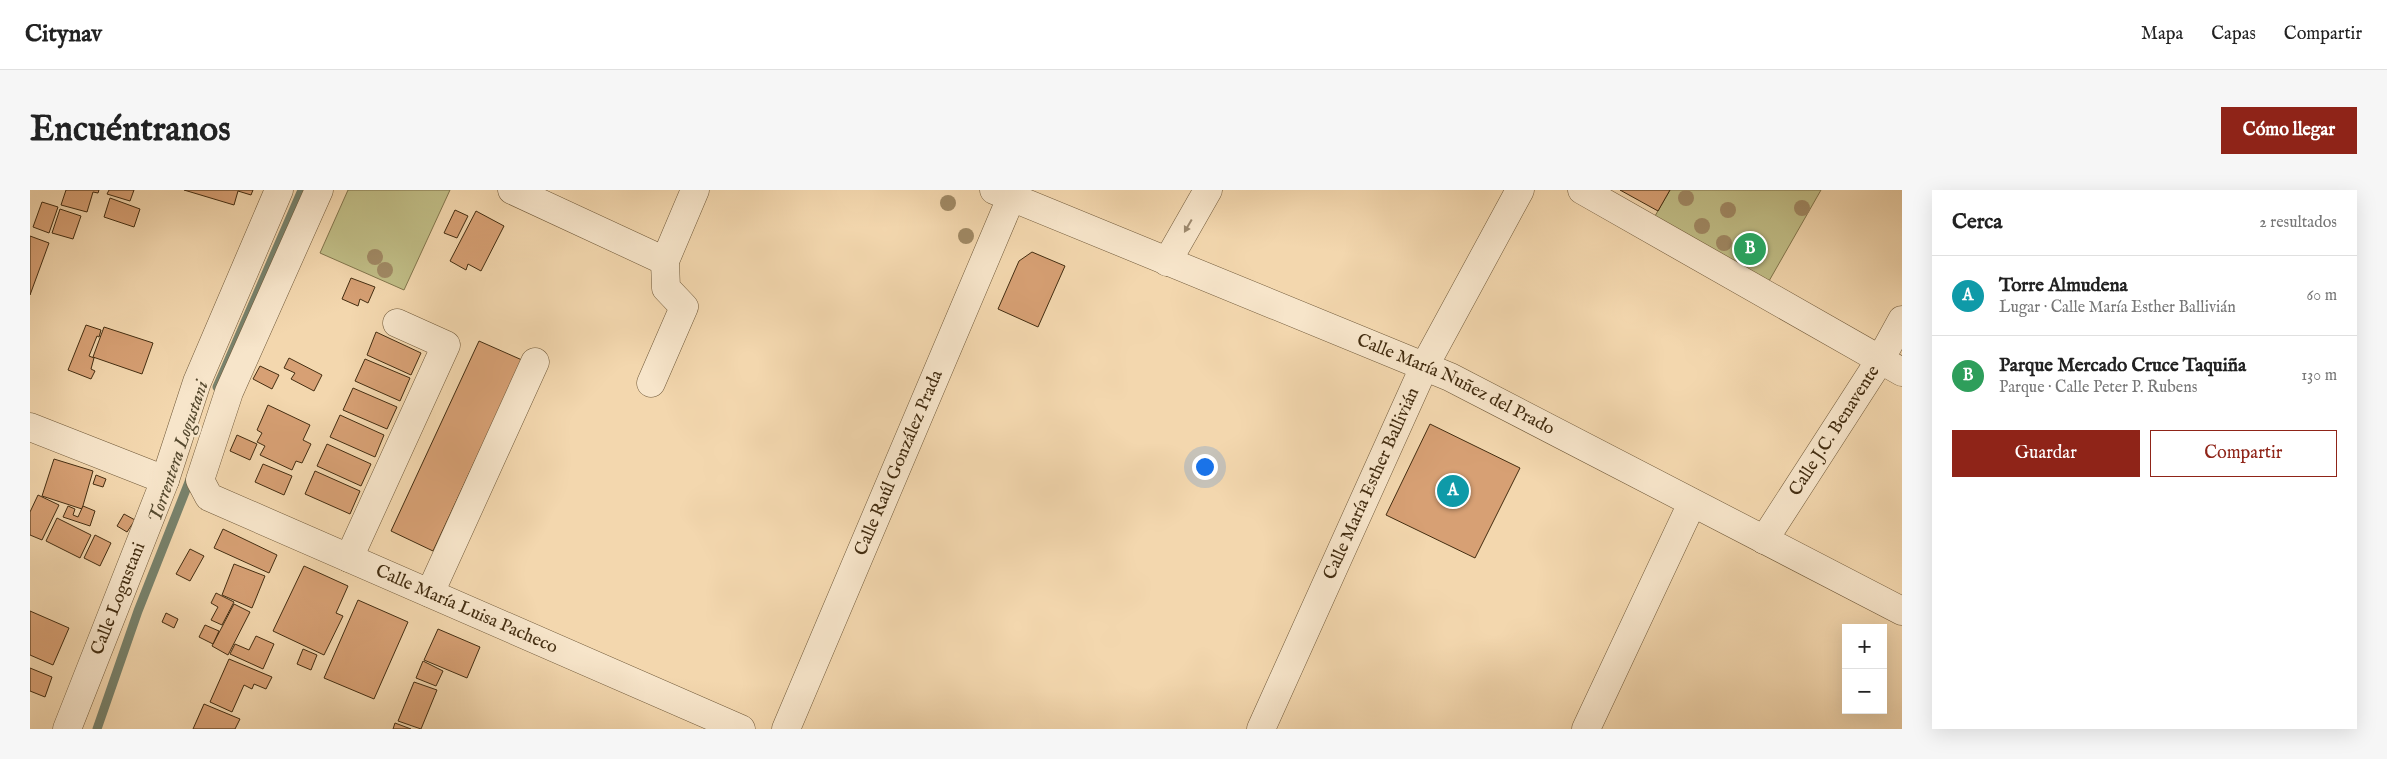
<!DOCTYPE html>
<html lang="es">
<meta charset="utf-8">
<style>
:root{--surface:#fff;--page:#f6f6f6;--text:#222;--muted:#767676;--line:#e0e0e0;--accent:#8f2418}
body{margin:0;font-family:"IM FELL English",serif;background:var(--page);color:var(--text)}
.controls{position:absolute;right:15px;bottom:15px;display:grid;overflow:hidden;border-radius:0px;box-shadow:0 5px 20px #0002}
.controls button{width:45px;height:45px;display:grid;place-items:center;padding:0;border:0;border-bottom:1px solid var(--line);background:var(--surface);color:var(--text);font:25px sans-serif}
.you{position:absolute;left:1174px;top:276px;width:18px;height:18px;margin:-12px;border:4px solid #fff;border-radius:50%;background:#1a73e8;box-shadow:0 0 0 8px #1a73e833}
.badge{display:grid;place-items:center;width:32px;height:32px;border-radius:50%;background:var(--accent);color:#fff;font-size:16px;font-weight:700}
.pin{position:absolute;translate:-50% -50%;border:2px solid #fff;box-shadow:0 1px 5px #0006}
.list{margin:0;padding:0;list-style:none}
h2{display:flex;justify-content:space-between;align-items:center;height:65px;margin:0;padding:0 20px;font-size:21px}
h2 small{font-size:16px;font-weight:400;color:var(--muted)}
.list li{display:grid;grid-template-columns:32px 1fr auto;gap:15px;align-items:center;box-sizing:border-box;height:80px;padding:0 20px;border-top:1px solid var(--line)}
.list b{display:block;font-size:19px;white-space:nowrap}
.list p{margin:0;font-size:16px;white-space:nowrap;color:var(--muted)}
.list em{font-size:16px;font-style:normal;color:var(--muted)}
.actions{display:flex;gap:10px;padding:15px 20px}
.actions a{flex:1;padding:11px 0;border:1px solid var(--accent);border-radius:0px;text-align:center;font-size:18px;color:var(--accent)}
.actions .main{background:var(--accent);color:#fff}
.map{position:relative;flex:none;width:1872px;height:539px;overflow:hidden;border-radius:0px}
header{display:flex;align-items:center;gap:30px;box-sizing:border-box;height:70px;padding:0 25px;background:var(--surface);border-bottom:1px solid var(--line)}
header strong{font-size:24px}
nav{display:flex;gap:28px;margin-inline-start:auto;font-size:18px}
.intro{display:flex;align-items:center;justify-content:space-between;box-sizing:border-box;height:120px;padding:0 30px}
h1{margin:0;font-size:35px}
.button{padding:12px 22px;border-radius:0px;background:var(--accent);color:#fff;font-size:18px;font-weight:700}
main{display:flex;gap:30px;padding:0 30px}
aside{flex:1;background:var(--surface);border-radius:0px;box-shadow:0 5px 20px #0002}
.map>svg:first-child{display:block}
.green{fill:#c0bd86;stroke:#82754c}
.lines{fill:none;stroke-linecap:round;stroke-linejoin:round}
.stream{stroke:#78826c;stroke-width:9}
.building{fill:#d7a074;stroke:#432d11}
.minor-casing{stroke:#6f5838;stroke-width:29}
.minor{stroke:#f7e5ca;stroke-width:28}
.tree{fill:#a08964}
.oneway{fill:#9d896e}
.labels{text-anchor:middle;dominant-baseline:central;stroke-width:4.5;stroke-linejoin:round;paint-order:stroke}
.street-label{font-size:18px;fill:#432d11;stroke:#f7e5ca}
.water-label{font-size:19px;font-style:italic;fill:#55492f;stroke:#f7e5ca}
</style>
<header>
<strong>Citynav</strong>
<nav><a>Mapa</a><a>Capas</a><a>Compartir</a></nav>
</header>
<div class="intro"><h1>Encuéntranos</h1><a class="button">Cómo llegar</a></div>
<main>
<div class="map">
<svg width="1872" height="539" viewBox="0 0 1872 539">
<rect width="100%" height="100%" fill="#f3d7ae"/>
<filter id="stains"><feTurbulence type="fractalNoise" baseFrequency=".004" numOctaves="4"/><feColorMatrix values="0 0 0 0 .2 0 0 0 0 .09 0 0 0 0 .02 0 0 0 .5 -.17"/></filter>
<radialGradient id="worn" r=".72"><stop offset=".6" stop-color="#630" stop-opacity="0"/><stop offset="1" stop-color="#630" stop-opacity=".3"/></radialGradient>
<!-- green -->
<g class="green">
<polygon points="318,0 420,0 374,100 290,63"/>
<polygon points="1640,0 1791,0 1739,91 1625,26"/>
</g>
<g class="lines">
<!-- stream -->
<g class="stream">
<polyline points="187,197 272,0"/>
<polyline points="67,539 108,421 161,287"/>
</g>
</g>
<!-- building -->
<g class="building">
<polygon points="36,0 69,0 68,3 63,2 57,22 31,15"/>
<polygon points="79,0 104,0 100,11 77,4"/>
<polygon points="154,0 223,0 221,5 208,1 204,15"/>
<polygon points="1590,0 1640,0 1628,21"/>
<polygon points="80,8 110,19 104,37 74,27"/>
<polygon points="12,12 28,17 19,43 3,37"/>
<polygon points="30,19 51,26 43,49 22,43"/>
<polygon points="425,20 438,26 427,48 414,43"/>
<polygon points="446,21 474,36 451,81 438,74 436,80 420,71"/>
<polygon points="0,46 19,53 0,105"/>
<polygon points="1002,62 1035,76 1008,137 968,119 989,71"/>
<polygon points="321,88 345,97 338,113 330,109 328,116 312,109"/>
<polygon points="56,135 71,140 69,147 67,146 59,166 64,168 61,179 65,181 61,189 38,180"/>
<polygon points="74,137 123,153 112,184 63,167"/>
<polygon points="346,142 391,163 381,185 337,165"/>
<polygon points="449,151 492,170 403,361 361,341"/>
<polygon points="259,168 292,185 284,201 261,189 265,183 254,178"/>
<polygon points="335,169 380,188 370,211 325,191"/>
<polygon points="230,176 249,185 242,199 223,189"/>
<polygon points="323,198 367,217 357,239 313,220"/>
<polygon points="238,215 280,235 273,250 281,254 272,273 266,271 262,280 230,265 235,256 227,252 232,243 227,240"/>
<polygon points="310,225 354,245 345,267 300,247"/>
<polygon points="1400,234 1490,278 1445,368 1356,325"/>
<polygon points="207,245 227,254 220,270 200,261"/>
<polygon points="297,254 341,274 331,296 287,276"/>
<polygon points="24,269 63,281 52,319 12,306"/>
<polygon points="233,274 262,286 254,305 225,292"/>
<polygon points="285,281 330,301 320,324 275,304"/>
<polygon points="66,285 76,289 73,297 63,294"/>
<polygon points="8,305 29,315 12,350 0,345 0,322"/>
<polygon points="38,316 45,319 43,325 48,327 53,316 65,321 60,336 33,327"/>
<polygon points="94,324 105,330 97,342 87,336"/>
<polygon points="27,328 61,345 50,368 16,351"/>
<polygon points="193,339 247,365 239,383 184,358"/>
<polygon points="65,345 81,353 70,376 54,368"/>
<polygon points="160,359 174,366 160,391 146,384"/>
<polygon points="204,374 235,386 222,418 192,405"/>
<polygon points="274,376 318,396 306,423 313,426 294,465 243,441"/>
<polygon points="186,403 204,412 192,435 181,430 188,417 181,413"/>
<polygon points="328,410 378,432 344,509 294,488"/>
<polygon points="204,414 220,422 198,465 182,456"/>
<polygon points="0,421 39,438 23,475 0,465"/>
<polygon points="136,423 148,429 144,438 132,432"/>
<polygon points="175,435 189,441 183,454 169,447"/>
<polygon points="408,439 450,457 437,488 394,470"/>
<polygon points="226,446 244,454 233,479 200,464 205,454 219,460"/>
<polygon points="273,459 287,465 281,480 267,474"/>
<polygon points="199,469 242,487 236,499 224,494 222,499 214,495 202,522 180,512"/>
<polygon points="393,471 413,481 406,496 386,488"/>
<polygon points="0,478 22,487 15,507 0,501"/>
<polygon points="384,492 407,500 391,539 368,531"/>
<polygon points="174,514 210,529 205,539 163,539"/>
<polygon points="365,533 381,539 363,539"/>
</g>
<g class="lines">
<defs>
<g id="minor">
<path id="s1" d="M289 0 199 202 170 290 179 307 711 539"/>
<polyline points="482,0 635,71"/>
<path id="s2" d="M964 0 1420 187 1872 421"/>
<polyline points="1552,0 1872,182"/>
<polyline points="1137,72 1178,0"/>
<polyline points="621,193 654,117 636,98 635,71 665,0"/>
<polyline points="0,237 135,290"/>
<path id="s3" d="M1734 350 1850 170 1872 130"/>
<polyline points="319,368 416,155 367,133"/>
<polyline points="400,403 505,172"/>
<path id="s4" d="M37 539 135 290 167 192 249 0"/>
<path id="s5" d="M756 539 981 8"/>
<path id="s6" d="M1231 539 1394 177 1490 0"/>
<polyline points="1556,539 1662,313"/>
</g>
</defs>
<!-- minor casing -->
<use href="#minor" class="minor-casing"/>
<!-- minor -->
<use href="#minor" class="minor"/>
</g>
<!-- trees -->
<g class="tree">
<circle cx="1656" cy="8" r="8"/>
<circle cx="918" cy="13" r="8"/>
<circle cx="1772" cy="18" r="8"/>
<circle cx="1698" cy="20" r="8"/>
<circle cx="1672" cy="36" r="8"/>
<circle cx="936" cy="46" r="8"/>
<circle cx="1694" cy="53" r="8"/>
<circle cx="345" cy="67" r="8"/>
<circle cx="355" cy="80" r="8"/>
</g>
<!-- one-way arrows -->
<defs><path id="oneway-solid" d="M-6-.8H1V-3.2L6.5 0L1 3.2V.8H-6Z" transform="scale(1.25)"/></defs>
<use class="oneway" href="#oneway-solid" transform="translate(1158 36) rotate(120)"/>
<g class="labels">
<!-- street labels -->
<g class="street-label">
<text stroke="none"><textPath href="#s2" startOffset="501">Calle María Nuñez del Prado</textPath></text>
<text stroke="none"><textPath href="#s3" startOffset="130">Calle J.C. Benavente</textPath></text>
<text stroke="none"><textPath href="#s5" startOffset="289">Calle Raúl González Prada</textPath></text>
<text stroke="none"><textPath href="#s6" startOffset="269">Calle María Esther Ballivián</textPath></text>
<text stroke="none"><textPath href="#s4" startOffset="140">Calle Logustani</textPath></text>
<text stroke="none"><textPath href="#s1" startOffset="614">Calle María Luisa Pacheco</textPath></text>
</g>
<!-- water labels -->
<g class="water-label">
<text transform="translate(149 262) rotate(-71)">Torrentera Logustani</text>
</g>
</g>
<rect width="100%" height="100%" filter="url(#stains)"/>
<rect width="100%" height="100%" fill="url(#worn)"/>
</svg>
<div class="controls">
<button>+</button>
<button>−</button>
</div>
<div class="you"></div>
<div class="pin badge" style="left:1423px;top:301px;background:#0f9aa8">A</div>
<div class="pin badge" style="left:1720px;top:59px;background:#2e9e5b">B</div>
</div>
<aside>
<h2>Cerca<small>2 resultados</small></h2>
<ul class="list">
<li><span class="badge" style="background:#0f9aa8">A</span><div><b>Torre Almudena</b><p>Lugar · Calle María Esther Ballivián</p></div><em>60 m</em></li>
<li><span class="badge" style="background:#2e9e5b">B</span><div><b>Parque Mercado Cruce Taquiña</b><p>Parque · Calle Peter P. Rubens</p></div><em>130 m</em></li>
</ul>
<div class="actions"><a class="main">Guardar</a><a>Compartir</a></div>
</aside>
</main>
